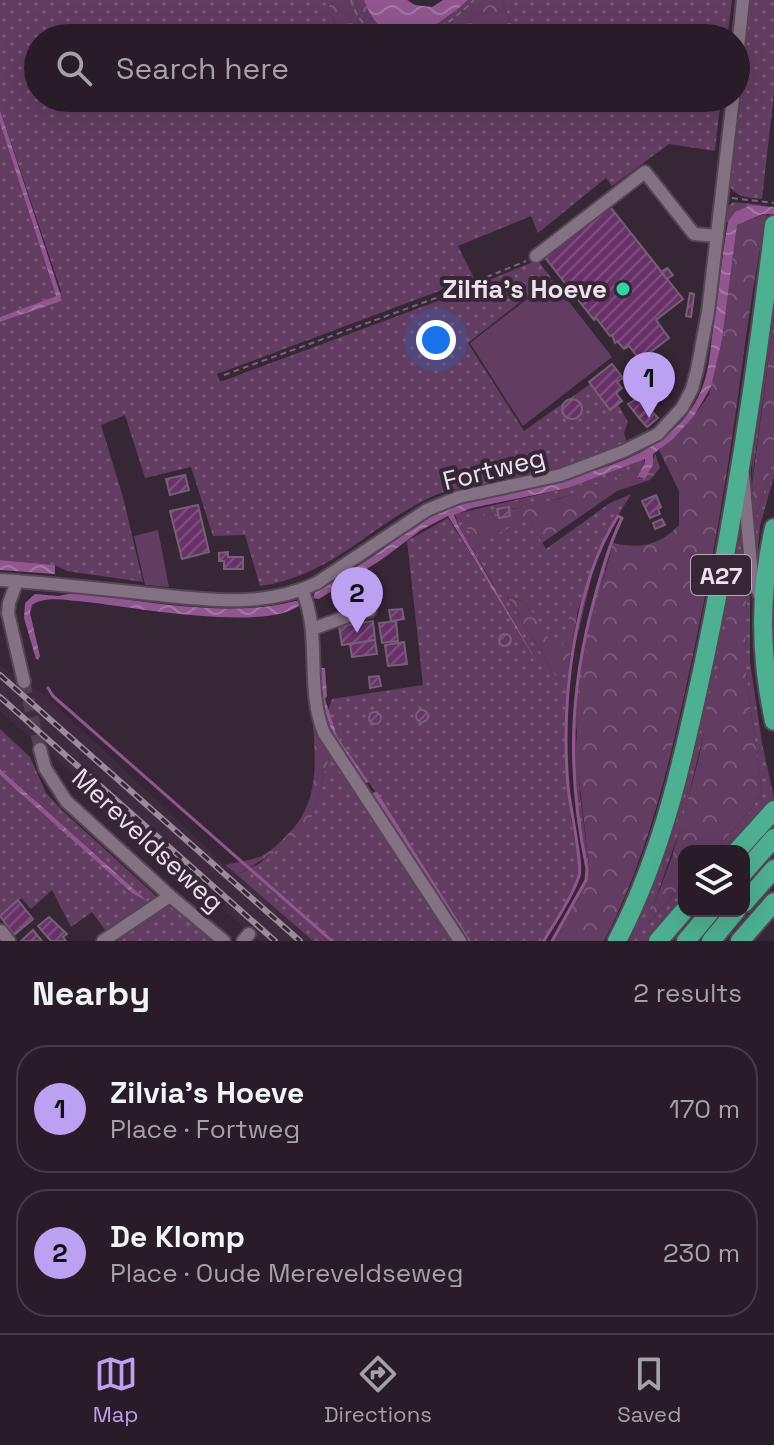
<!DOCTYPE html>
<meta charset="utf-8">
<style>
:root{--surface:#291c28;--page:#312530;--text:#f1f3f6;--muted:#a5a1a8;--line:#453a45;--accent:#bca0f2}
body{margin:0;font-family:"Space Grotesk",sans-serif;background:var(--page);color:var(--text)}
.controls{position:absolute;right:24px;bottom:24px;display:grid;overflow:hidden;border-radius:16px;box-shadow:0 8px 32px #0002}
.controls button{width:72px;height:72px;display:grid;place-items:center;padding:0;border:0;border-bottom:2px solid var(--line);background:var(--surface);color:var(--text);font:40px sans-serif}
.you{position:absolute;left:436px;top:340px;width:28px;height:28px;margin:-20px;border:6px solid #fff;border-radius:50%;background:#1a73e8;box-shadow:0 0 0 12px #1a73e833}
.badge{display:grid;place-items:center;width:52px;height:52px;border-radius:50%;background:var(--accent);color:#111;font-size:26px;font-weight:700}
.pin{position:absolute;translate:-50% -66px;filter:drop-shadow(0 2px 4px #0008)}
.pin::after{content:'';position:absolute;top:42px;width:28px;height:24px;background:inherit;clip-path:polygon(0 0,100% 0,50% 100%)}
.list{margin:0;padding:0;list-style:none}
h2{display:flex;justify-content:space-between;align-items:center;height:104px;margin:0;padding:0 32px;font-size:34px}
h2 small{font-size:26px;font-weight:400;color:var(--muted)}
.list li{display:grid;grid-template-columns:52px 1fr auto;gap:24px;align-items:center;box-sizing:border-box;height:128px;margin:0 16px 16px;padding:0 16px;border:2px solid var(--line);border-radius:32px}
.list b{display:block;font-size:30px;white-space:nowrap}
.list p{margin:0;font-size:26px;white-space:nowrap;color:var(--muted)}
.list em{font-size:26px;font-style:normal;color:var(--muted)}
.icon{flex:none;width:44px;height:44px;fill:none;stroke:currentColor;stroke-width:2;stroke-linecap:round;stroke-linejoin:round}
.map{position:relative;flex:none;width:774px;height:941px;overflow:hidden}
.search{position:absolute;background:var(--surface);box-shadow:0 8px 32px #0002;left:24px;right:24px;top:24px;height:88px;display:flex;align-items:center;gap:20px;box-sizing:border-box;padding:0 28px;border-radius:44px;color:var(--muted);font-size:30px}
.sheet{height:392px;background:var(--surface)}
nav{display:flex;justify-content:space-around;align-items:center;box-sizing:border-box;height:112px;border-top:2px solid var(--line);background:var(--surface);font-size:22px;color:var(--muted)}
nav a{display:grid;justify-items:center;gap:4px}
nav .on{color:var(--accent)}
.map>svg:first-child{display:block}
.built{fill:#402a40}
.grass{fill:url(#grass-dots);fill-rule:evenodd}
.forest{fill:url(#forest-crowns)}
.garden{fill:#623c61}
.water{fill:url(#water-waves)}
.lines{fill:none;stroke-linecap:round;stroke-linejoin:round}
.stream{stroke:#915690;stroke-width:3}
.building{fill:url(#building-hatch);stroke:#746173;stroke-width:2}
.minor-tunnel{stroke:#524251;stroke-width:12;stroke-dasharray:12 6;stroke-linecap:butt}
.minor-casing{stroke:#544654;stroke-width:16}
.highway-casing{stroke:#544654;stroke-width:22}
.path{stroke:#756775;stroke-width:2;stroke-dasharray:6 4;stroke-linecap:butt}
.minor{stroke:#857184;stroke-width:12}
.highway{stroke:#4eb092;stroke-width:18}
.rail-casing{stroke:#9a8c9a;stroke-width:6}
.rail{stroke:#372636;stroke-width:3;stroke-dasharray:9;stroke-linecap:butt}
.poi-dot{fill:#31d4a9;stroke:#372636;stroke-width:3}
.labels{text-anchor:middle;dominant-baseline:central;stroke-width:8;stroke-linejoin:round;paint-order:stroke}
.shield{fill:#372636;stroke:#b6a9b5;stroke-width:2}
.shield-label{font-size:24px;font-weight:bold;fill:#ece1ec}
.poi-label{font-size:26px;font-weight:bold;fill:#ece1ec;stroke:#372636;text-anchor:end}
.street-label{font-size:26px;fill:#ece1ec;stroke:#372636}
</style>
<div class="map">
<svg width="774" height="941" viewBox="0 0 774 941">
<defs>
<pattern id="grass-dots" width="8" height="8" patternUnits="userSpaceOnUse" patternTransform="scale(2)"><rect width="8" height="8" fill="#623c61"/><path d="M2 2h.1M6 6h.1" fill="none" stroke="#795878" stroke-width="1.8" stroke-linecap="round"/></pattern>
<pattern id="forest-crowns" width="20" height="18" patternUnits="userSpaceOnUse" patternTransform="scale(2)"><rect width="20" height="18" fill="#623c61"/><path d="M2 6a3 3 0 1 1 6 0M12 15a3 3 0 1 1 6 0" fill="none" stroke="#795878"/></pattern>
<pattern id="water-waves" width="16" height="10" patternUnits="userSpaceOnUse" patternTransform="scale(2)"><rect width="16" height="10" fill="#915690"/><path d="M0 5q4-4 8 0t8 0" fill="none" stroke="#a676a5"/></pattern>
<pattern id="building-hatch" width="6" height="6" patternUnits="userSpaceOnUse" patternTransform="scale(2)"><rect width="6" height="6" fill="#693169"/><path d="M-1 1l2-2M0 6l6-6M5 7l2-2" fill="none" stroke="#7f4f7f"/></pattern>
</defs>
<rect width="100%" height="100%" fill="#372636"/>
<!-- built -->
<polygon class="built" points="0,664 10,673 43,693 225,865 313,941 259,941 177,869 49,752 0,712"/>
<!-- grass -->
<g class="grass">
<path d="M0 0H327L339 38H38V98H721L715 151 669 144 612 186 606 178 538 233 531 216 458 246 474 278 217 374 220 382 438 301 538 260 551 278 468 343 524 431 590 384 610 410 618 404 628 422 624 433 627 443C587 461 542 473 498 482 479 486 457 487 438 494 372 522 336 575 260 586L245 535 213 536 191 467 145 478 125 415 101 425 123 497 143 582 67 571 55 565 0 560V322L56 303 61 291 0 110Z"/>
<polygon points="502,0 732,0 727,38 456,38 512,26"/>
<path d="M746 0H774V94L762 199C749 198 734 197 729 184Z"/>
<polygon points="0,123 56,296 0,317"/>
<path d="M733 202 765 205C751 207 737 208 728 222H723L726 208Z"/>
<polygon points="774,245 774,317 752,480 755,395"/>
<polygon points="774,457 774,476 760,526 757,558 754,526"/>
<path d="M644 459 645 463 638 475 634 470C590 488 545 508 497 510L498 514 463 518 529 519 546 549 610 503 631 494 606 535 595 563 571 662 566 718V753L571 819 581 873 544 941H469L386 807 337 736 328 710 332 699 423 685 407 541 448 518 492 588 494 586 459 527 455 514 568 488ZM507 596 526 603 557 652 562 649 582 600 568 670 553 672Z"/>
<polygon points="742,481 744,533 709,712 682,823 647,925 684,883 684,903 651,941 625,941 648,893"/>
<path d="M610 542 613 543 605 570 576 731 580 796 590 873 578 900 552 941 586 880 587 869C562 750 574 657 610 542Z"/>
<polygon points="747,572 750,600 750,662 762,743 774,798 729,851 714,851 749,812 762,793 745,666"/>
<polygon points="0,729 30,757 46,793 64,812 155,895 155,899 108,934 92,912 71,927 52,890 31,909 21,898 0,916 0,775 31,802 34,799 0,769"/>
<polygon points="331,751 455,941 313,941 237,875 260,863 312,816"/>
<polygon points="166,905 179,911 212,941 114,941"/>
</g>
<!-- forest -->
<g class="forest">
<path d="M327 0H364C386 60 435 31 468 0H502L512 26 456 38H339Z"/>
<path d="M767 213C753 279 745 345 736 411 722 510 704 608 682 705 664 786 643 866 604 941H553L590 873 577 762V710L590 631 613 543C640 549 659 546 679 525V491L659 450 694 416 709 395 722 340 737 225Z"/>
<polygon points="774,317 774,457 754,526 752,485"/>
<polygon points="655,453 660,468 650,480 617,491 542,543 529,519 525,519 477,545 462,518 497,514 497,509 514,509 559,499 634,470 640,479 653,460"/>
<polygon points="744,533 747,572 745,666 762,793 749,812 714,851 684,851 684,883 646,926 672,857 698,762"/>
<polygon points="507,596 526,603 558,652 564,642 572,601 580,597 568,670 565,674 556,676 553,672"/>
<path d="M312 694 331 751 312 816 305 828 288 844 237 875 225 865C237 862 251 860 262 856 270 852 279 843 286 836 327 798 312 745 312 694Z"/>
</g>
<!-- garden -->
<g class="garden">
<polygon points="552,280 612,357 523,426 470,343"/>
<polygon points="158,530 169,587 145,585 134,536"/>
</g>
<!-- water -->
<g class="water">
<path d="M364 0H407L415 5 432 7 443 0H468C434 31 386 61 364 0Z"/>
<polygon points="0,110 61,296 60,301 56,303 0,322 0,317 56,296 0,123"/>
<path d="M751 205 774 207V214H763L737 225 722 340 711 387 694 416 673 439 653 454V465L645 478 637 477 645 463V459L568 488 472 508 454 515 459 527 538 664 448 516 421 530 381 560 319 599 313 598 315 592C337 578 361 565 382 550 402 535 420 519 443 509 522 478 661 483 701 391 708 374 710 355 712 337 718 299 721 260 728 222L735 212Z"/>
<polygon points="0,560 55,565 55,574 0,570"/>
<path d="M74 593C142 600 229 619 295 601H300L301 604C270 633 131 607 87 602 70 601 46 595 32 605L30 613 40 656 38 660 36 659 24 618 25 603 35 594 58 596Z"/>
<path d="M320 668H325L327 696 325 699 337 736 369 782 366 783C334 739 322 724 320 668Z"/>
<polygon points="0,769 147,901 132,893 0,775"/>
</g>
<g class="lines">
<!-- stream -->
<g class="stream">
<polyline points="48,688 53,696 332,941"/>
<polyline points="468,941 374,794 376,793 469,941"/>
<path d="M544 941C556 920 572 898 579 876 583 864 569 803 568 785 561 704 573 586 618 516L622 518C609 545 602 571 594 600 569 693 567 774 587 869L586 880 552 941"/>
</g>
</g>
<!-- building -->
<g class="building">
<polygon points="608,204 683,299 656,320 669,338 640,360 629,346 624,349 617,341 615,343 612,335 610,336 596,318 594,320 543,255"/>
<polygon points="667,268 673,275 667,279 661,272"/>
<polygon points="690,293 694,294 691,317 686,316"/>
<polygon points="612,364 623,378 617,382 622,388 616,393 622,401 610,410 589,382"/>
<polygon points="641,396 651,408 639,418 628,404"/>
<circle cx="572" cy="409" r="10"/>
<polygon points="650,409 658,418 647,427 639,418"/>
<polygon points="185,475 189,490 170,495 166,479"/>
<polygon points="656,495 661,507 658,509 660,514 650,518 642,501"/>
<polygon points="198,505 209,552 182,559 170,511"/>
<polygon points="509,507 510,516 499,518 497,509"/>
<polygon points="662,519 665,525 655,529 653,523"/>
<polygon points="228,552 228,557 243,557 243,569 224,569 224,561 219,561 219,553"/>
<polygon points="402,609 404,619 391,621 389,610"/>
<polygon points="373,621 375,640 342,645 339,626"/>
<polygon points="396,621 398,641 382,643 379,623"/>
<circle cx="505" cy="640" r="6"/>
<polygon points="375,640 377,654 352,657 350,644"/>
<polygon points="404,642 407,664 388,666 385,645"/>
<polygon points="379,676 381,686 370,688 369,677"/>
<circle cx="422" cy="716" r="6"/>
<circle cx="375" cy="718" r="6"/>
<polygon points="18,900 33,919 14,935 0,916"/>
<polygon points="49,917 67,934 63,937 66,941 51,941 38,926"/>
<polygon points="33,930 42,941 21,941"/>
</g>
<g class="lines">
<!-- minor-tunnel -->
<polyline class="minor-tunnel" points="24,682 40,749"/>
<defs>
<g id="minor">
<polyline points="736,68 743,0"/>
<polyline points="536,256 645,172 694,234 717,236"/>
<polyline points="743,475 752,576 761,598"/>
<path d="M0 580C47 583 94 588 141 593 201 599 261 610 317 583L427 510 459 497 561 475 624 451 658 434 682 408 692 389 697 370 708 312 733 98"/>
<polyline points="17,581 9,603 8,613 24,682"/>
<path d="M302 590C322 635 305 687 324 733L460 941"/>
<polyline points="312,629 351,615 370,611"/>
<polyline points="40,749 45,768 66,801 170,896 224,941"/>
<polyline points="1,931 9,941"/>
<polyline points="103,941 170,896"/>
<polyline points="243,941 249,934"/>
</g>
<g id="highway">
<path d="M774 528C759 592 760 657 774 721"/>
<polyline points="737,851 774,810"/>
<polyline points="744,872 774,838"/>
<polyline points="744,903 774,869"/>
<path d="M617 941C664 851 684 755 705 657 735 514 757 369 774 225"/>
<polyline points="658,941 684,911"/>
<polyline points="686,941 711,911"/>
<polyline points="711,941 736,911"/>
<polyline points="740,941 774,902"/>
</g>
</defs>
<!-- minor casing -->
<use href="#minor" class="minor-casing"/>
<!-- highway casing -->
<use href="#highway" class="highway-casing"/>
<!-- path -->
<g class="path">
<path d="M351 0C356 17 367 31 384 38"/>
<path d="M412 38C438 32 456 18 474 0"/>
<polyline points="732,198 774,203"/>
<polyline points="224,375 436,298 526,261"/>
</g>
<!-- minor -->
<use href="#minor" class="minor"/>
<!-- highway -->
<use href="#highway" class="highway"/>
<defs>
<g id="rail">
<polyline points="0,675 300,941"/>
<polyline points="0,697 275,941"/>
</g>
</defs>
<!-- rail casing -->
<use href="#rail" class="rail-casing"/>
<!-- rail -->
<use href="#rail" class="rail"/>
</g>
<!-- markers -->
<circle class="poi-dot" cx="623" cy="289" r="8"/>
<g class="labels">
<!-- shield labels -->
<rect class="shield" x="691" y="555" width="60" height="40" rx="6"/>
<g class="shield-label">
<text x="721" y="575">A27</text>
</g>
<!-- poi labels -->
<g class="poi-label">
<text x="607" y="289">Zilfia's Hoeve</text>
</g>
<!-- street labels -->
<g class="street-label">
<text transform="translate(494 469) rotate(-14)">Fortweg</text>
<text transform="translate(148 840) rotate(43)">Mereveldseweg</text>
</g>
</g>
</svg>
<div class="controls">
<button><svg class="icon" aria-label="layers" viewBox="0 0 24 24"><path d="M12 4l9 5-9 5-9-5zM3 14l9 5 9-5"/></svg></button>
</div>
<div class="you"></div>
<div class="pin badge" style="left:649px;top:418px">1</div>
<div class="pin badge" style="left:357px;top:633px">2</div>
<div class="search"><svg class="icon" aria-label="search" viewBox="0 0 24 24"><circle cx="10" cy="10" r="6"/><path d="M15 15l6 6"/></svg>Search here</div>
</div>
<section class="sheet">
<h2>Nearby<small>2 results</small></h2>
<ul class="list">
<li><span class="badge">1</span><div><b>Zilvia's Hoeve</b><p>Place · Fortweg</p></div><em>170 m</em></li>
<li><span class="badge">2</span><div><b>De Klomp</b><p>Place · Oude Mereveldseweg</p></div><em>230 m</em></li>
</ul>
</section>
<nav>
<a class="on"><svg class="icon" aria-label="map" viewBox="0 0 24 24"><path d="M3 6l6-2 6 2 6-2v14l-6 2-6-2-6 2zM9 4v14M15 6v14"/></svg>Map</a>
<a><svg class="icon" aria-label="directions" viewBox="0 0 24 24"><path d="M12 3l9 9-9 9-9-9zM9 14v-3h6M13 9l2 2-2 2"/></svg>Directions</a>
<a><svg class="icon" aria-label="saved" viewBox="0 0 24 24"><path d="M7 4h10v16l-5-4-5 4z"/></svg>Saved</a>
</nav>
